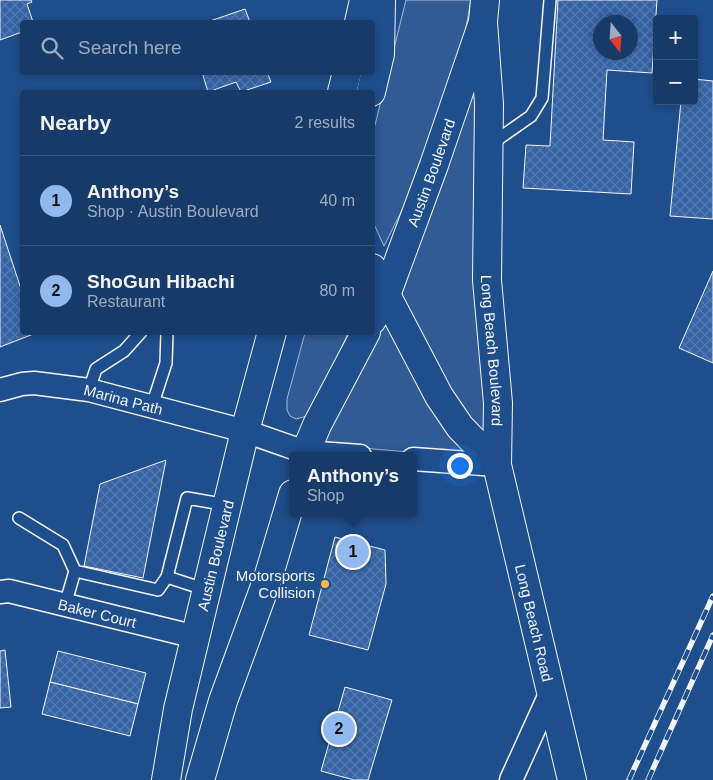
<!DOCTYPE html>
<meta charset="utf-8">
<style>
:root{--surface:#173a69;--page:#244571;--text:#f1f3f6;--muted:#9eadc0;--line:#36547d;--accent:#90b9f0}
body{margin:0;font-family:Arial,sans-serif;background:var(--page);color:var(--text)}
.controls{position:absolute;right:15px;top:15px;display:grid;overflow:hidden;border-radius:5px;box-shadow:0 2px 8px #0003}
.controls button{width:45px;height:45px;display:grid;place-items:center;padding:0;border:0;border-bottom:1px solid var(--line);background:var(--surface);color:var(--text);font:25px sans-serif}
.compass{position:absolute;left:593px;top:15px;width:45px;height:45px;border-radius:50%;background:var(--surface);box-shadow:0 2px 8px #0003;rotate:163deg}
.you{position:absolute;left:459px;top:465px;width:18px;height:18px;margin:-12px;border:4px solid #fff;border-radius:50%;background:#1a73e8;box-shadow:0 0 0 8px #1a73e833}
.badge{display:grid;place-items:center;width:32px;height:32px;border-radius:50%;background:var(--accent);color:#111;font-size:16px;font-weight:700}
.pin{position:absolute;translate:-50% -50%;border:2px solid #fff;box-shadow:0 1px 5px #0006}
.popup{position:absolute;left:289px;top:452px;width:128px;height:65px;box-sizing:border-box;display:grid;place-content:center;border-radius:5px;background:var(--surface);filter:drop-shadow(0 1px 4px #0005);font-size:16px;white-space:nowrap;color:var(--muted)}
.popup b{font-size:19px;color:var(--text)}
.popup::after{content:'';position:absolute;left:50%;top:100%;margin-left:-10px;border:10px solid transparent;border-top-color:var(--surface)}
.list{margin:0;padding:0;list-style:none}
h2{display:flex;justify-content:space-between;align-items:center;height:65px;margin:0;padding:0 20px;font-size:21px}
h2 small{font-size:16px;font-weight:400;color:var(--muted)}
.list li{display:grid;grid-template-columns:32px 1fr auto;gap:15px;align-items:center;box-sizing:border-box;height:90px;padding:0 20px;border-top:1px solid var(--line)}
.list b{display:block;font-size:19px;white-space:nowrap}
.list p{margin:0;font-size:16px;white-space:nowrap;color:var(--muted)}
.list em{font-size:16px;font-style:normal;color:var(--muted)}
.icon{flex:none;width:28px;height:28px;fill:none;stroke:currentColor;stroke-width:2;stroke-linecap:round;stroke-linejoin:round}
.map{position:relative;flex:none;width:713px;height:780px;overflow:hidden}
.search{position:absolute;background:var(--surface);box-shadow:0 2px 8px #0003;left:20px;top:20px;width:355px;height:55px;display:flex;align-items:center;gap:12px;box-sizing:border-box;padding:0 18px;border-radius:5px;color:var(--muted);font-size:19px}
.panel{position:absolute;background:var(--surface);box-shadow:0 2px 8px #0003;left:20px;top:90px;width:355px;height:245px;border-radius:5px}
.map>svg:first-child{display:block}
.built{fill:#305b95;stroke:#a8bbd7}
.building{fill:url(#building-cross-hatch);stroke:#f2f6ff;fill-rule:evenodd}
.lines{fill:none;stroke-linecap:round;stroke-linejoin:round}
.service-casing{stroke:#f2f6ff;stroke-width:14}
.minor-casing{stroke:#f2f6ff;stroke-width:25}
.secondary-casing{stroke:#f2f6ff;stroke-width:30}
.primary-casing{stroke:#f2f6ff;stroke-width:30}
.service{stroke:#1f4e8c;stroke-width:11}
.minor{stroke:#1f4e8c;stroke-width:22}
.secondary{stroke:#1f4e8c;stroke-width:28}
.primary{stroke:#1f4e8c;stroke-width:28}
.rail-casing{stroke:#f2f6ff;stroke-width:5.5}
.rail{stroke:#1f4e8c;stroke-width:4;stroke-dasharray:11;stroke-linecap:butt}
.poi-dot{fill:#ffb74d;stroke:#1f4e8c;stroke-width:2}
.labels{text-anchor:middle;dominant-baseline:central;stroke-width:4;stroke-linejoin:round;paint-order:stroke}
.street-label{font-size:15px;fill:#f2f6ff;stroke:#1f4e8c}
.poi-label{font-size:15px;fill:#f2f6ff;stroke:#1f4e8c;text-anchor:end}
</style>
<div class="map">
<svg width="713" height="780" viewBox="0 0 713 780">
<defs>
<pattern id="building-cross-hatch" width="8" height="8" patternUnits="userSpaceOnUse" patternTransform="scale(1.25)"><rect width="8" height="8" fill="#3563a3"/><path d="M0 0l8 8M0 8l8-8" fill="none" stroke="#537ab1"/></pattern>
</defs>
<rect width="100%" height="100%" fill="#1f4e8c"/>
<!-- built -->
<g class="built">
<polygon points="406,0 471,0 458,69 428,158 384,246 373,222 373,133"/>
<polygon points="481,57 492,450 467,424 401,295"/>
<polygon points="387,307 481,458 314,444"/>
<polygon points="305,333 348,333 315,408 311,415 296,419 290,416 287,410 287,399"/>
</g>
<!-- building -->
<g class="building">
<polygon points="0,0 31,0 32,2 27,4 33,22 22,22 22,32 0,40"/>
<path d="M558 0H657L652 73 607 70 603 140 634 142 631 194 523 188 526 145 550 146ZM600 22H630V52H600Z"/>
<polygon points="245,9 250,22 207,22"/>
<polygon points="202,72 267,72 271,82 241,92 236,82 208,92"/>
<polygon points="694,79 713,81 713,219 670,216 681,101 694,101"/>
<polygon points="0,225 22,292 22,332 36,333 0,347"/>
<polygon points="713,271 713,363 679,348"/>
<polygon points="166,460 143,578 84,566 100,484"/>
<polygon points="335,537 385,550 386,584 368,650 309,635"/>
<polygon points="5,650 11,707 0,708 0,651"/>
<polygon points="58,651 146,673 138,704 50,682"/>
<polygon points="50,682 138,704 130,736 42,714"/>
<polygon points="345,687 392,700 368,780 354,780 321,771"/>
</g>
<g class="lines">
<defs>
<g id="service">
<polyline points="491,144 531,116 542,98 550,0"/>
<polyline points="89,390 96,369 124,351 141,332"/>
<polyline points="152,406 166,363 167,332"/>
<polyline points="19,518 63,545 75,571 158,590 167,577 187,498 227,505"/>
<polyline points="167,577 207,590"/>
<polyline points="65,605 75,571"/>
</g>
<g id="minor">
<path id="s1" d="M0 390 22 384 34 383 89 390 245 431 305 452 360 456"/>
<polyline points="413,459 497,465"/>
<path id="s2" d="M0 592 9 591 196 637"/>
<polyline points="511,780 551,692"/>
</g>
<g id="secondary">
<path id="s3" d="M483 22 489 104 487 280 498 403 497 465 572 780"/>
<polyline points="371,92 380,54 381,0"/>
<polyline points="372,268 439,396 460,427 497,465"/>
</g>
<g id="primary">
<polyline points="359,22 364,0"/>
<polyline points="342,92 347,72"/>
<path id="s4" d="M372 320 386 295 434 165 483 22 485 0"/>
<polyline points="304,456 317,425 366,332"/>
<path id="s5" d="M166 780 178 709 245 431 272 332"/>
<polyline points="200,780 223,701 268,578 293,494"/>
</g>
</defs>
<!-- service casing -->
<use href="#service" class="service-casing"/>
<!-- minor casing -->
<use href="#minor" class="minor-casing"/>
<!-- secondary casing -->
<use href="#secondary" class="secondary-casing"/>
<!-- primary casing -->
<use href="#primary" class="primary-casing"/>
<!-- service -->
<use href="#service" class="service"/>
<!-- minor -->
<use href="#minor" class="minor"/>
<!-- secondary -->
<use href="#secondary" class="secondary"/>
<!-- primary -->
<use href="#primary" class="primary"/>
<defs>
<g id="rail">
<polyline points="629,780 713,596"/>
<polyline points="648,780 713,635"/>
</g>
</defs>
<!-- rail casing -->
<use href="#rail" class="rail-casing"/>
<!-- rail -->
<use href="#rail" class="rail"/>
</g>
<!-- markers -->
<circle class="poi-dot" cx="325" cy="584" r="5"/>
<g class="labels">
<!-- street labels -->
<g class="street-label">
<text stroke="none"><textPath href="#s4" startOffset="159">Austin Boulevard</textPath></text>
<text stroke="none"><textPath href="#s3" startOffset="329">Long Beach Boulevard</textPath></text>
<text stroke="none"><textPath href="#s1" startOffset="126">Marina Path</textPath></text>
<text stroke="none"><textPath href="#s5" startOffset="230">Austin Boulevard</textPath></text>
<text stroke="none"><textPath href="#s2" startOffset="100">Baker Court</textPath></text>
<text stroke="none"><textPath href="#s3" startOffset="606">Long Beach Road</textPath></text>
</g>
<!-- poi labels -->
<g class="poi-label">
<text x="315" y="575">Motorsports<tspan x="315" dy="17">Collision</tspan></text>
</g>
</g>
</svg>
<div class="controls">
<button>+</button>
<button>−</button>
</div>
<svg class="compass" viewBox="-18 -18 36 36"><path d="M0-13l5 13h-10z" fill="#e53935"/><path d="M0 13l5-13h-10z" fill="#9eadc0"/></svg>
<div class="you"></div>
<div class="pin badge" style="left:353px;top:552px">1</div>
<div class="popup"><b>Anthony’s</b>Shop</div>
<div class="pin badge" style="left:339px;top:729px">2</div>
<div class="search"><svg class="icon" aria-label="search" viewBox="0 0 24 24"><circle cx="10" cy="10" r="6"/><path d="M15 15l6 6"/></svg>Search here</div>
<section class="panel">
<h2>Nearby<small>2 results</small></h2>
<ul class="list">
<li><span class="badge">1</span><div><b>Anthony’s</b><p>Shop · Austin Boulevard</p></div><em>40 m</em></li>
<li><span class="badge">2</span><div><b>ShoGun Hibachi</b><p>Restaurant</p></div><em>80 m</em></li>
</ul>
</section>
</div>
